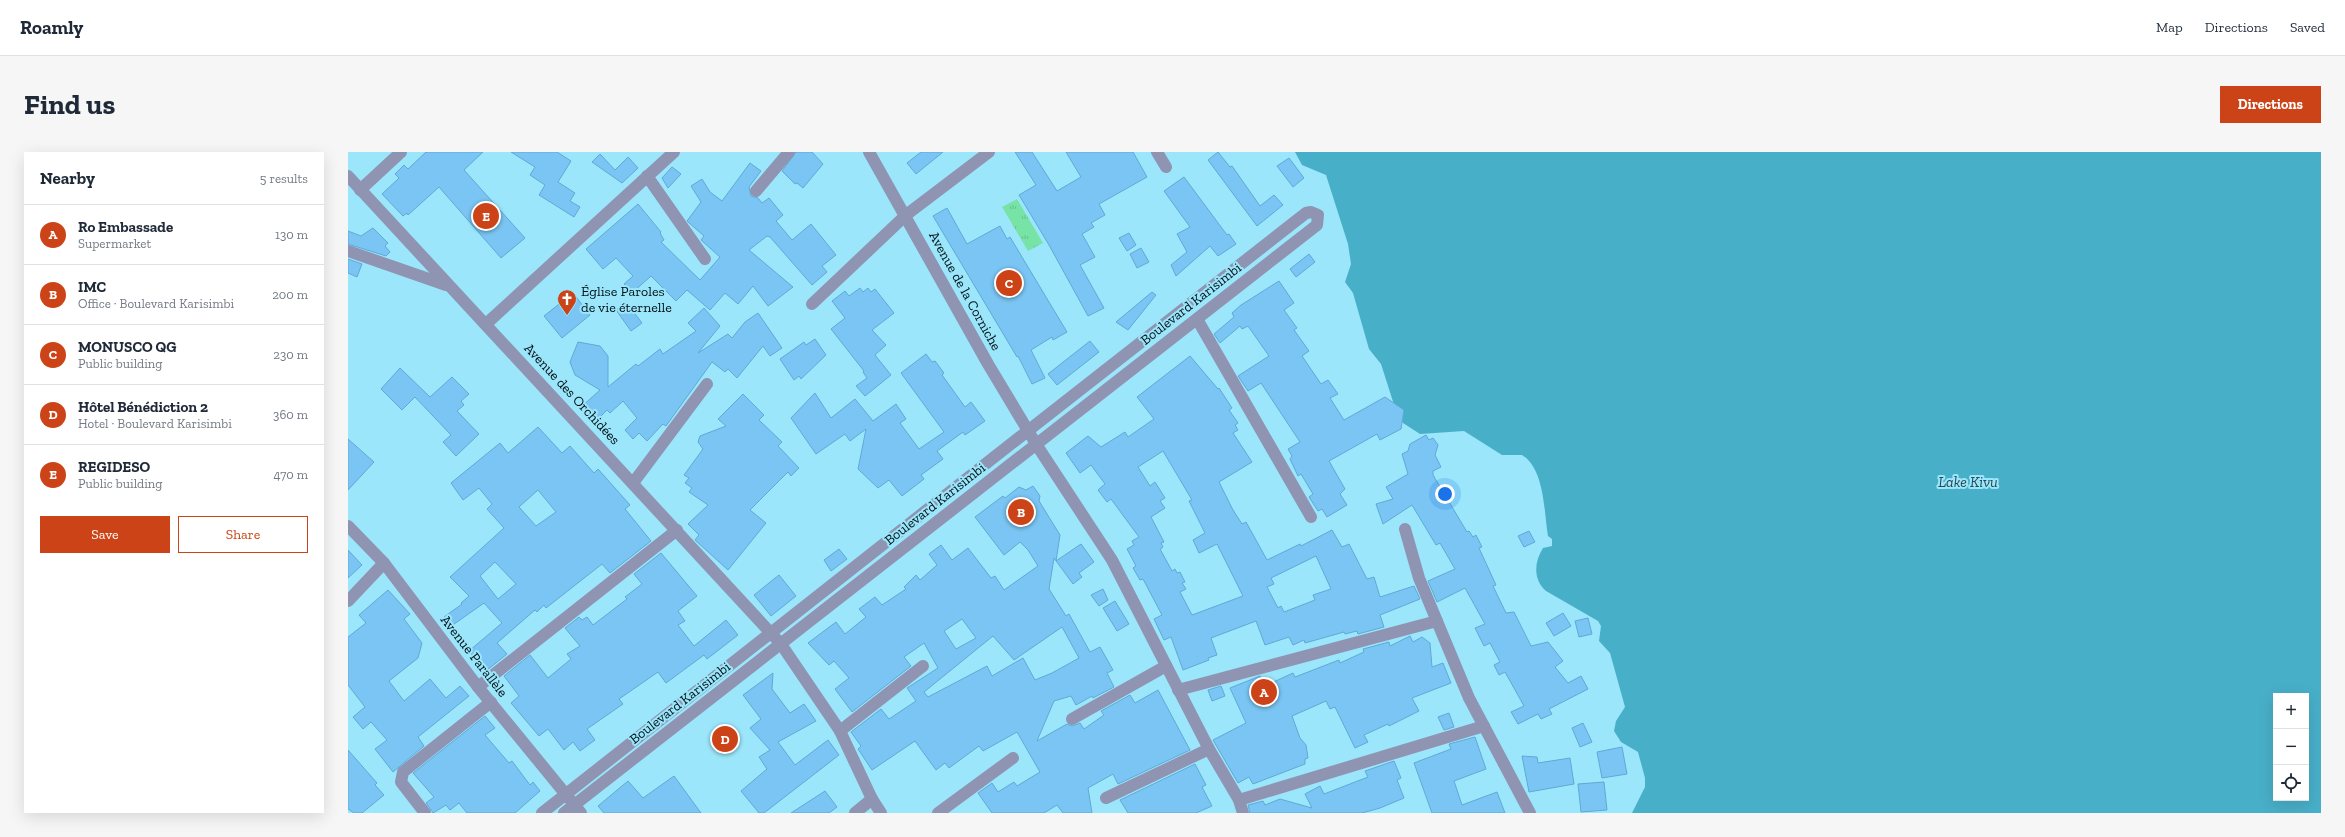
<!DOCTYPE html>
<meta charset="utf-8">
<style>
:root{--surface:#fff;--page:#f6f6f7;--text:#1f2937;--muted:#747a83;--line:#e0e1e3;--accent:#cb4316}
body{margin:0;font-family:"Zilla Slab",serif;background:var(--page);color:var(--text)}
.controls{position:absolute;right:12px;bottom:12px;display:grid;overflow:hidden;border-radius:0px;box-shadow:0 4px 16px #0002}
.controls button{width:36px;height:36px;display:grid;place-items:center;padding:0;border:0;border-bottom:1px solid var(--line);background:var(--surface);color:var(--text);font:20px sans-serif}
.you{position:absolute;left:1097px;top:342px;width:14px;height:14px;margin:-10px;border:3px solid #fff;border-radius:50%;background:#1a73e8;box-shadow:0 0 0 6px #1a73e833}
.badge{display:grid;place-items:center;width:26px;height:26px;border-radius:50%;background:var(--accent);color:#fff;font-size:13px;font-weight:700}
.pin{position:absolute;translate:-50% -50%;border:2px solid #fff;box-shadow:0 1px 4px #0006}
.list{margin:0;padding:0;list-style:none}
h2{display:flex;justify-content:space-between;align-items:center;height:52px;margin:0;padding:0 16px;font-size:17px}
h2 small{font-size:13px;font-weight:400;color:var(--muted)}
.list li{display:grid;grid-template-columns:26px 1fr auto;gap:12px;align-items:center;box-sizing:border-box;height:60px;padding:0 16px;border-top:1px solid var(--line)}
.list b{display:block;font-size:15px;white-space:nowrap}
.list p{margin:0;font-size:13px;white-space:nowrap;color:var(--muted)}
.list em{font-size:13px;font-style:normal;color:var(--muted)}
.actions{display:flex;gap:8px;padding:12px 16px}
.actions a{flex:1;padding:9px 0;border:1px solid var(--accent);border-radius:0px;text-align:center;font-size:14px;color:var(--accent)}
.actions .main{background:var(--accent);color:#fff}
.icon{flex:none;width:22px;height:22px;fill:none;stroke:currentColor;stroke-width:2;stroke-linecap:round;stroke-linejoin:round}
.map{position:relative;flex:none;width:1973px;height:661px;overflow:hidden;border-radius:0px}
header{display:flex;align-items:center;gap:24px;box-sizing:border-box;height:56px;padding:0 20px;background:var(--surface);border-bottom:1px solid var(--line)}
header strong{font-size:19px}
nav{display:flex;gap:22px;margin-inline-start:auto;font-size:14px}
.intro{display:flex;align-items:center;justify-content:space-between;box-sizing:border-box;height:96px;padding:0 24px}
h1{margin:0;font-size:28px}
.button{padding:10px 18px;border-radius:0px;background:var(--accent);color:#fff;font-size:14px;font-weight:700}
main{display:flex;gap:24px;padding:0 24px}
aside{flex:1;background:var(--surface);border-radius:0px;box-shadow:0 4px 16px #0002}
.map>svg:first-child{display:block}
.grass{fill:url(#grass-tufts)}
.water{fill:#48afc8;fill-rule:evenodd}
.building{fill:#7ac5f3;stroke:#5ea9d6;fill-rule:evenodd}
.lines{fill:none;stroke-linecap:round;stroke-linejoin:round}
.minor{stroke:#8f94b2;stroke-width:12}
.labels{text-anchor:middle;dominant-baseline:central;stroke-width:4;stroke-linejoin:round;paint-order:stroke}
.poi-label{font-size:14px;fill:#001016;stroke:#9be6fb;text-anchor:start}
.street-label{font-size:14px;fill:#001016;stroke:#9be6fb}
.water-label{font-size:15px;font-style:italic;fill:#27464f;stroke:#9be6fb}
</style>
<header>
<strong>Roamly</strong>
<nav><a>Map</a><a>Directions</a><a>Saved</a></nav>
</header>
<div class="intro"><h1>Find us</h1><a class="button">Directions</a></div>
<main>
<aside>
<h2>Nearby<small>5 results</small></h2>
<ul class="list">
<li><span class="badge">A</span><div><b>Ro Embassade</b><p>Supermarket</p></div><em>130 m</em></li>
<li><span class="badge">B</span><div><b>IMC</b><p>Office · Boulevard Karisimbi</p></div><em>200 m</em></li>
<li><span class="badge">C</span><div><b>MONUSCO QG</b><p>Public building</p></div><em>230 m</em></li>
<li><span class="badge">D</span><div><b>Hôtel Bénédiction 2</b><p>Hotel · Boulevard Karisimbi</p></div><em>360 m</em></li>
<li><span class="badge">E</span><div><b>REGIDESO</b><p>Public building</p></div><em>470 m</em></li>
</ul>
<div class="actions"><a class="main">Save</a><a>Share</a></div>
</aside>
<div class="map">
<svg width="1973" height="661" viewBox="0 0 1973 661">
<defs>
<pattern id="grass-tufts" width="24" height="20" patternUnits="userSpaceOnUse"><rect width="24" height="20" fill="#78e3a6"/><path d="M3 7l-1-3M5 7V3M7 7l1-3M15 17l-1-3M17 17v-4M19 17l1-3" fill="none" stroke="#66c28e"/></pattern>
</defs>
<rect width="100%" height="100%" fill="#9be6fb"/>
<!-- grass -->
<polygon class="grass" points="669,47 695,91 680,99 654,55"/>
<!-- water -->
<path class="water" d="M947 0H1973V661H1284L1297 635V626L1290 600 1273 590 1266 579 1268 569 1277 555 1262 501 1251 489 1253 474 1250 469 1198 439C1185 428 1186 410 1195 396L1204 394V387L1200 384C1196 361 1197 317 1174 303H1154L1116 279 1072 282 1055 271 1048 259 1033 212 1021 197 1005 141 997 130 1003 112 1000 92 978 23 954 13ZM1928 544H1958V646H1928Z"/>
<!-- building -->
<g class="building">
<polygon points="78,0 135,0 116,18 177,86 153,106 91,35 60,63 59,61 55,64 34,42 51,26 47,22 56,13 60,17"/>
<polygon points="163,0 209,0 223,9 210,30 227,41 222,49 232,55 226,65 191,43 197,33 182,23 187,15"/>
<polygon points="448,0 464,0 475,12 455,36 449,31 447,32 434,19"/>
<polygon points="573,0 595,0 568,22 559,11"/>
<polygon points="667,0 684,0 709,39 733,25 718,0 785,0 799,25 751,52 757,63 743,71 746,75 734,82 747,105 732,113 756,156 740,164 701,93 671,43 688,33"/>
<polygon points="870,0 882,15 884,14 912,54 926,43 935,53 909,74 860,8"/>
<polygon points="252,2 267,18 280,5 290,16 274,31 244,10"/>
<polygon points="941,6 956,26 945,35 929,14"/>
<polygon points="402,11 413,19 401,35 403,44 410,46 414,51 421,46 435,63 428,69 444,88 463,72 488,103 474,114 479,120 464,133 422,85 419,84 401,98 445,135 420,154 405,134 390,152 377,141 362,158 339,138 328,149 303,124 284,141 276,132 285,124 268,106 255,117 238,97 290,52 313,80 312,81 316,88 313,90 352,128 372,105 353,88 356,84 339,69 353,50 343,34 354,27 362,40 374,49"/>
<polygon points="324,15 333,22 320,36 314,26"/>
<polygon points="836,25 879,83 881,82 888,92 870,104 862,94 828,124 823,113 839,100 829,82 842,75 816,39"/>
<polygon points="599,56 619,92 652,74 659,87 662,85 719,180 705,188 704,185 683,198 697,226 684,232 670,204 669,205 585,64"/>
<polygon points="25,76 40,91 37,94 42,100 38,104 0,92 0,79 13,84"/>
<polygon points="781,81 788,93 779,99 771,86"/>
<polygon points="793,96 801,110 789,116 782,102"/>
<polygon points="961,102 967,110 948,125 942,117"/>
<polygon points="0,107 14,112 9,125 0,121"/>
<polygon points="931,129 946,151 936,158 949,176 946,178 961,199 954,204 973,232 980,228 990,242 982,246 996,268 1037,245 1056,258 1053,277 1032,288 1029,282 981,309 997,337 992,342 999,353 979,365 974,357 970,359 961,345 965,342 953,322 950,324 942,307 944,304 940,297 952,290 913,231 900,239 890,224 921,204 900,174 894,177 892,174 872,191 866,182 886,165 884,161 893,153"/>
<polygon points="512,136 515,140 520,136 523,140 527,137 546,161 524,178 538,193 527,203 543,223 517,244 508,234 519,226 515,220 516,219 483,177 497,166 484,149 497,139 501,144"/>
<polygon points="804,140 808,143 780,178 768,170"/>
<polygon points="225,141 242,163 214,186 196,164"/>
<polygon points="278,150 294,171 283,179 268,158"/>
<polygon points="356,156 372,174 350,201 380,182 384,186 397,170 410,161 434,196 422,204 415,194 389,226 380,217 377,220 364,210 318,274 315,272 299,289 291,281 285,287 277,278 289,266 275,249 262,261 259,258 246,271 232,256 252,238 227,223 222,210 230,190 252,194 260,204 260,235 288,212 290,214 312,197 315,202 348,179 340,171"/>
<polygon points="467,187 478,203 453,227 451,224 446,228 432,207 456,190 458,193"/>
<polygon points="742,189 751,200 709,233 700,222"/>
<polygon points="578,202 584,210 587,209 596,221 594,223 617,255 623,250 637,269 617,283 615,280 589,299 595,307 573,323 576,327 554,344 541,328 530,336 510,317 518,277 502,289 497,282 468,302 443,266 467,241 483,266 507,247 525,269 548,252 558,267 552,271 571,297 596,280 553,221"/>
<path d="M842 204 870 237 871 236 884 256 881 258 890 271 887 273 890 278 885 281 904 310 871 330 885 358 894 372 898 370 919 408 952 392 953 394 984 378 994 395 1001 392 1019 427 1026 425 1032 445 1066 434 1072 447 1032 463 1036 475 1010 482 1009 479 997 482 996 480 957 491 956 488 945 493 941 485 917 493 908 469 863 486 869 503 860 506 861 508 835 518 823 485 816 488 806 467 814 463 795 427 792 428 785 416 788 414 779 397 786 393 784 389 791 385 763 347 759 350 750 338 757 332 743 313 732 321 718 301 740 284 753 295 777 280 780 285 806 267 789 245ZM815 299 844 348 841 349 857 381 845 388 851 401 869 392 895 444 844 463 832 440 838 437 834 431 837 430 832 420 829 421 827 417 824 419 812 397 815 395 813 391 816 390 803 365 817 356 812 349 817 346 807 330 802 334 790 315ZM968 404 983 437 965 443 967 448 936 460 933 454 930 456 919 435 926 432 923 426Z"/>
<polygon points="52,216 82,245 104,225 121,242 113,249 116,253 109,259 131,282 108,304 95,290 103,283 67,245 54,258 33,237"/>
<polygon points="395,242 416,263 411,268 434,290 430,294 451,316 443,324 440,320 402,358 418,371 380,418 347,388 351,383 340,372 360,353 341,340 344,336 337,331 341,326 336,323 355,297 350,290 352,284 378,274 370,267"/>
<path d="M190 275 214 301 222 294 246 321 250 317 282 353 277 357 303 389 262 421 254 412 198 456 196 453 189 460 187 458 149 491 159 502 138 519 121 499 154 471 136 451 102 475 96 465 114 452 113 451 121 444 102 425 156 376 139 357 144 352 131 336 115 348 103 331 152 291 160 301ZM190 338 208 360 188 374 171 355ZM147 410 168 432 150 447 132 424Z"/>
<polygon points="1078,283 1081,288 1085,286 1090,293 1087,303 1093,315 1085,319 1085,323 1119,380 1121,379 1125,385 1128,383 1134,395 1131,396 1148,433 1145,434 1158,461 1166,460 1183,494 1200,490 1215,509 1207,515 1220,531 1233,524 1240,537 1201,557 1204,562 1193,567 1190,562 1170,572 1163,560 1176,554 1157,520 1151,523 1146,513 1152,510 1142,491 1136,494 1127,476 1137,472 1117,436 1089,450 1080,429 1107,417 1092,391 1088,393 1064,353 1035,372 1028,352 1045,347 1038,335 1060,322 1054,302 1060,299 1062,292"/>
<polygon points="0,287 26,310 0,338"/>
<path d="M685 334 692 344 691 349 712 383 708 409 733 392 746 410 731 421 734 425 725 432 706 406 701 437 718 464 721 462 742 500 752 495 765 518 759 521 766 535 745 546 744 544 728 553 723 544 706 549 689 589 719 572 724 574 732 571 736 577 756 563 753 559 782 543 787 551 810 538 842 598 770 632 765 622 740 636 744 661H715L709 653 696 661H644L630 641 644 631 650 640 666 630 669 634 692 620 669 580 635 599 631 594 601 616 597 611 588 618 567 589 524 618 510 597 513 594 503 580 533 557 541 567 568 549 559 536 590 516 576 491 556 505 563 514 504 560 487 537 501 526 486 509 481 513 460 491 488 470 497 482 518 465 511 457 527 445 534 453 558 437 556 435 568 423 572 428 589 413 581 402 593 393 604 408 620 396 643 426 647 424 656 438 690 414 680 398 672 390 656 403 627 365 655 344 657 346 671 335 678 338ZM614 467 628 486 608 497 596 479ZM714 475 731 506 704 521 687 528 675 506 644 524 639 514 580 545 576 540 645 484 666 508Z"/>
<polygon points="1181,379 1187,390 1176,395 1170,384"/>
<polygon points="491,397 499,407 483,419 476,408"/>
<polygon points="0,398 14,413 0,426"/>
<polygon points="313,401 349,444 330,459 337,469 330,473 346,494 378,468 390,483 359,507 356,503 318,531 310,520 271,547 275,552 239,577 247,588 232,599 225,590 216,598 200,577 191,584 163,551 171,544 156,524 182,503 200,526 223,507 219,502 232,494 217,476 231,465 234,468 239,465 245,473 279,447 277,445 294,432 286,422"/>
<polygon points="431,423 448,444 423,464 406,443"/>
<polygon points="755,437 760,448 751,454 743,443"/>
<polygon points="40,438 62,462 56,467 74,491 70,506 41,529 56,549 82,527 98,546 112,534 121,544 70,585 76,594 45,620 27,597 39,588 23,570 15,577 5,565 17,555 0,533 0,485 18,471 11,463"/>
<polygon points="767,449 781,472 769,479 755,456"/>
<polygon points="1215,461 1223,474 1206,484 1198,471"/>
<polygon points="1240,466 1244,482 1231,485 1227,469"/>
<polygon points="1062,484 1065,490 1074,485 1082,491 1084,515 1095,511 1103,531 1064,546 1071,559 1041,574 1040,572 1016,583 1020,590 1007,596 987,555 982,557 978,549 944,564 952,586 958,593 960,606 957,607 957,612 905,632 901,625 890,631 865,588 898,571 882,536 912,524 917,534 945,521 947,525 991,508 992,511 1016,500 1015,497 1041,490 1042,494"/>
<polygon points="425,521 424,537 442,561 456,552 468,569 430,590 447,613 480,588 491,603 416,661 411,661 393,639 419,617 411,605 422,598 402,576 413,567 395,543"/>
<polygon points="873,534 877,544 864,549 860,538"/>
<polygon points="1101,561 1106,575 1096,578 1090,565"/>
<polygon points="137,564 147,576 137,583 161,611 164,609 182,633 185,630 192,639 167,661 119,661 111,651 102,658 98,653 85,661 78,651 86,645 65,621"/>
<polygon points="1235,571 1244,590 1232,595 1224,576"/>
<polygon points="1127,585 1138,617 1106,629 1114,653 1149,640 1157,661 1084,661 1066,611 1103,597 1101,592"/>
<polygon points="1274,595 1279,622 1254,626 1249,600"/>
<polygon points="0,598 29,631 27,633 36,643 14,661 6,661 0,657"/>
<polygon points="1174,604 1189,605 1190,611 1222,606 1226,632 1181,640"/>
<polygon points="1046,609 1053,626 1049,628 1056,646 1032,656 1014,661 902,661 900,653 915,649 917,653 932,647 964,656 957,642 972,634 976,642 1020,625 1017,619"/>
<polygon points="847,612 858,633 854,635 864,654 848,661 780,661 772,648"/>
<polygon points="326,624 353,661 256,661 250,654 280,629 295,646"/>
<polygon points="1256,630 1259,658 1233,660 1230,632"/>
<polygon points="477,639 489,655 481,661 443,661"/>
</g>
<g class="lines">
<!-- minor -->
<g class="minor">
<polyline points="521,0 640,212 688,292 764,408 861,597 891,648 895,661"/>
<polyline points="809,0 818,15"/>
<polyline points="0,24 433,492 492,579 524,647 533,661"/>
<polyline points="299,24 357,107"/>
<polyline points="12,38 53,0"/>
<polyline points="408,39 441,0"/>
<polyline points="0,99 98,133"/>
<polyline points="464,152 558,63 641,0"/>
<polyline points="849,167 963,365"/>
<polyline points="138,172 326,0"/>
<polyline points="285,331 359,232"/>
<polyline points="0,374 36,411 130,535 233,661"/>
<polyline points="1057,377 1071,426 1121,546 1182,661"/>
<polyline points="0,449 36,411"/>
<polyline points="130,535 329,378"/>
<polyline points="830,538 1089,469"/>
<polyline points="724,567 818,514"/>
<polyline points="492,579 575,514"/>
<polyline points="758,646 861,597"/>
<polyline points="891,648 1136,574"/>
<polyline points="77,661 53,630 55,620 143,550"/>
<path d="M194 661C449 462 702 259 958 61L963 60 970 63 969 73 216 661"/>
<polyline points="507,661 524,647"/>
<polyline points="590,661 665,606"/>
</g>
</g>
<!-- icons -->
<defs>
<symbol id="church-pin" viewBox="-11 -11 22 30"><path d="M0 17L-7.5 6A9.5 9.5 0 1 1 7.5 6Z" fill="#cb4316" stroke="#9be6fb"/><path d="M-1.2-6h2.4v3.5h3.3v2.4h-3.3V6h-2.4V-.1h-3.3v-2.4h3.3Z" fill="#fff"/></symbol>
</defs>
<g fill-rule="evenodd">
<use href="#church-pin" x="208" y="136" width="22" height="30"/>
</g>
<g class="labels">
<!-- poi labels -->
<g class="poi-label">
<text x="233" y="139">Église Paroles<tspan x="233" dy="16">de vie éternelle</tspan></text>
</g>
<!-- street labels -->
<g class="street-label">
<text transform="translate(617 139) rotate(61)">Avenue de la Corniche</text>
<text transform="translate(843 152) rotate(-38)">Boulevard Karisimbi</text>
<text transform="translate(224 242) rotate(47)">Avenue des Orchidées</text>
<text transform="translate(587 352) rotate(-38)">Boulevard Karisimbi</text>
<text transform="translate(126 504) rotate(52)">Avenue Parallèle</text>
<text transform="translate(332 551) rotate(-38)">Boulevard Karisimbi</text>
</g>
<!-- water labels -->
<g class="water-label">
<text x="1620" y="330">Lake Kivu</text>
</g>
</g>
</svg>
<div class="controls">
<button>+</button>
<button>−</button>
<button><svg class="icon" aria-label="locate" viewBox="0 0 24 24"><circle cx="12" cy="12" r="6"/><path d="M12 2v4M12 18v4M2 12h4M18 12h4"/></svg></button>
</div>
<div class="you"></div>
<div class="pin badge" style="left:916px;top:540px">A</div>
<div class="pin badge" style="left:673px;top:360px">B</div>
<div class="pin badge" style="left:661px;top:131px">C</div>
<div class="pin badge" style="left:377px;top:587px">D</div>
<div class="pin badge" style="left:138px;top:64px">E</div>
</div>
</main>
